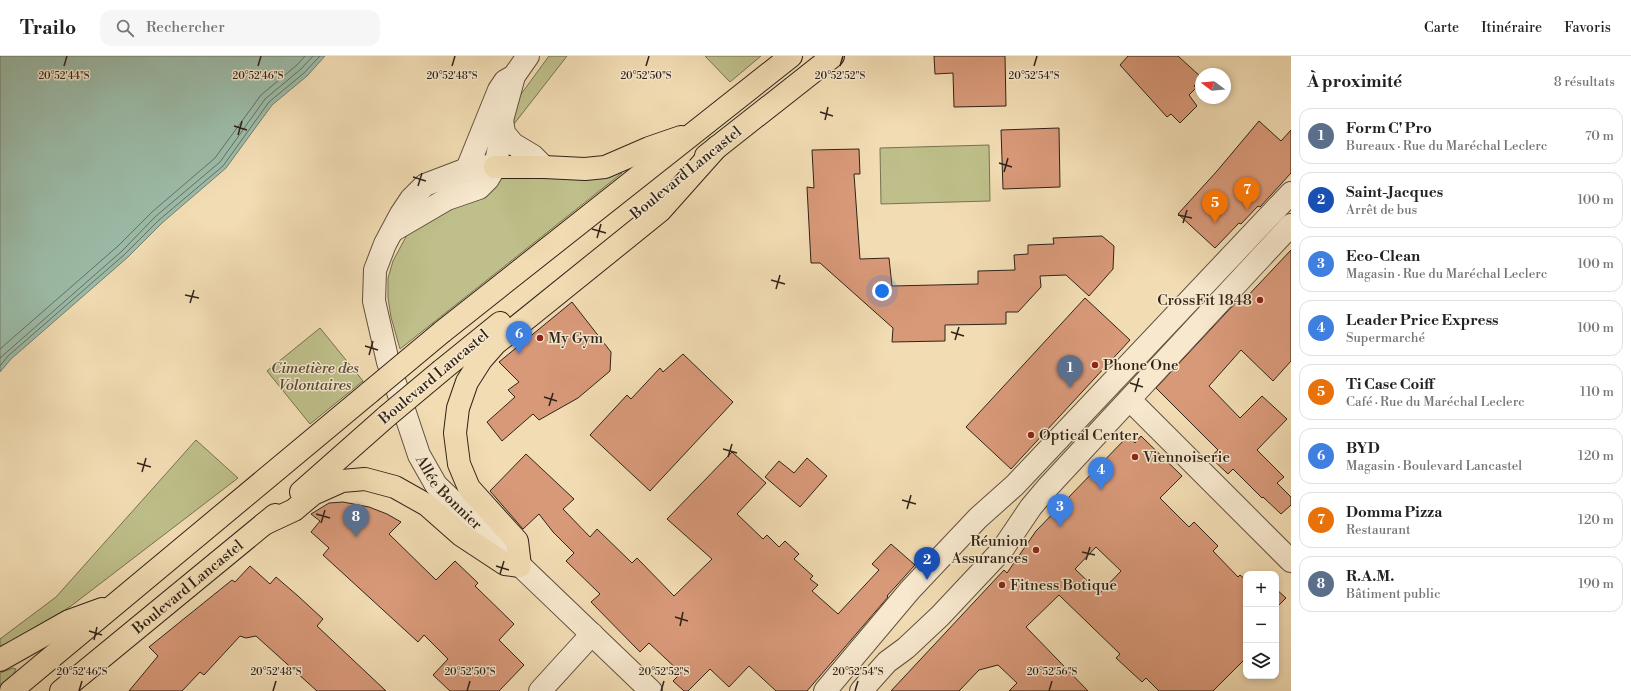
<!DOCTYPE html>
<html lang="fr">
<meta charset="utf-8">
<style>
:root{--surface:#fff;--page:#f6f6f6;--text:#222;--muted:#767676;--line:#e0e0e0;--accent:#1a73e8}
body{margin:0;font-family:"Libre Bodoni",serif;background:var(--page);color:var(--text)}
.controls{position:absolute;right:12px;bottom:12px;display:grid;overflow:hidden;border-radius:8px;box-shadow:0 2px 6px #0003}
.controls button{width:36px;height:36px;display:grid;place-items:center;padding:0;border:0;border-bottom:1px solid var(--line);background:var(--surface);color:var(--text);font:20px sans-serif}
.compass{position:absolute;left:1195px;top:12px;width:36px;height:36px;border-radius:50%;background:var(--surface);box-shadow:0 2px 6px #0003;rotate:286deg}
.you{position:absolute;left:882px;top:235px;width:14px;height:14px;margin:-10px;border:3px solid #fff;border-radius:50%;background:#1a73e8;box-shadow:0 0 0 6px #1a73e833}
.badge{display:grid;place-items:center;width:26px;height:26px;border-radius:50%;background:var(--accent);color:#fff;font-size:13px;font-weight:700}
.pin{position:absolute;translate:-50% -33px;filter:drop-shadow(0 1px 2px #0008)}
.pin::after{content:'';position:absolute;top:21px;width:14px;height:12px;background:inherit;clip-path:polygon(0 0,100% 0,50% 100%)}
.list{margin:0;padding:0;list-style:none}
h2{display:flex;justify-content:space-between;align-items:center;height:52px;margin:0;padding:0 16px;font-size:17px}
h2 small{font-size:13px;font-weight:400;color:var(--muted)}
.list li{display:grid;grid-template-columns:26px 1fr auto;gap:12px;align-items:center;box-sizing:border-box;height:56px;margin:0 8px 8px;padding:0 8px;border:1px solid var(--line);border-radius:12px}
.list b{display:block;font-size:15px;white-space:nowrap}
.list p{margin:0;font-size:13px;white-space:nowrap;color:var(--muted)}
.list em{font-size:13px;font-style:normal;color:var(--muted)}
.icon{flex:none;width:22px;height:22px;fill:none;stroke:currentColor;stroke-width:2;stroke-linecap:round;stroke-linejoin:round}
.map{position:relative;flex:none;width:1291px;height:635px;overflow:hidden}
header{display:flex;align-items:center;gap:24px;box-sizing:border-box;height:56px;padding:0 20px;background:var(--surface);border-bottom:1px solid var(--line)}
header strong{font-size:19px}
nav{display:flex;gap:22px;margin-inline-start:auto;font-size:14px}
.search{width:280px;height:36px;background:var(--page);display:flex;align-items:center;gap:10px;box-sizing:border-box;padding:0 14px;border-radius:12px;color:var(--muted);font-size:15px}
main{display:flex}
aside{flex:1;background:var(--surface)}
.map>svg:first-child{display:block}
.green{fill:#bebf8a;stroke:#777252}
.water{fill:#9cbca9;stroke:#717f6f}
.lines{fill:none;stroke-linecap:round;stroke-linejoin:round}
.shore{stroke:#667061;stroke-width:1}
.building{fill:#d89979;stroke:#302419;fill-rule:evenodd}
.minor-casing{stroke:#605240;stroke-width:24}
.major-casing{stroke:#302419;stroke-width:24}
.minor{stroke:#f7e8ce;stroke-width:22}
.major{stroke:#f2dcb3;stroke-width:22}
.major-bridge-casing{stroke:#302419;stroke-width:24;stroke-linecap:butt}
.major-bridge{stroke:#f2dcb3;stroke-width:22}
.ticks{fill:none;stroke:#302419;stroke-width:1.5}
.poi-dot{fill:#8f2418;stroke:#f7e8ce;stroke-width:1.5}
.labels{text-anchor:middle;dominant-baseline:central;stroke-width:3;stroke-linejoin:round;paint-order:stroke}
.street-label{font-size:15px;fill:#302419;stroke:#f7e8ce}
.poi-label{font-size:15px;fill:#302419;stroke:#f7e8ce;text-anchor:start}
.park-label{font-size:15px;font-style:italic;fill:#544b35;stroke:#f7e8ce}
.ticks-label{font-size:10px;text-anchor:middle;fill:#302419;stroke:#f7e8ce;stroke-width:3;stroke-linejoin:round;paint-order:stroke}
</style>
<header>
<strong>Trailo</strong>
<div class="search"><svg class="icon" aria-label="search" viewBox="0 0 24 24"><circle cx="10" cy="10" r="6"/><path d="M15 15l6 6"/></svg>Rechercher</div>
<nav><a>Carte</a><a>Itinéraire</a><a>Favoris</a></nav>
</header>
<main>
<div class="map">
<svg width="1291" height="635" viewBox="0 0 1291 635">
<rect width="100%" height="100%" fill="#f2dcb3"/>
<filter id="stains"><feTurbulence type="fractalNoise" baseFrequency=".005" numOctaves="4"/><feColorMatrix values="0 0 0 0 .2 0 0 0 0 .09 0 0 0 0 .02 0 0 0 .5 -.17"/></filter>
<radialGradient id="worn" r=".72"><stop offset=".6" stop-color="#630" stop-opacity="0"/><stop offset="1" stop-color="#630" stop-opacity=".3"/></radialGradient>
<!-- green -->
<g class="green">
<polygon points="549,0 567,0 514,68 513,59 516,45"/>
<polygon points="705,0 761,0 730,26"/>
<polygon points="989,89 990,145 881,148 880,92"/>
<polygon points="502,115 622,117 400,293 391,261 388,242 388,222 393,205 408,177"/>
<polygon points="320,272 363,325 310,368 267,315"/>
<polygon points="196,384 238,422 71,550 28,578 0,590 0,583 56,541"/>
<polygon points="13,612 16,613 14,618 0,629 0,617"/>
</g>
<!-- water -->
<polygon class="water" points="0,0 325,0 307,20 272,49 226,112 162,167 128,201 11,303 0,316"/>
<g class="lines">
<!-- shore -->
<g class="shore">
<polyline points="0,293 118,190 152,156 215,102 261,39 297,9 305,0"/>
<polyline points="0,302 122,195 156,160 220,106 265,43 301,13 313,0"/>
<polyline points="0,310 8,300 125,198 159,164 223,110 269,46 304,17 320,0"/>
</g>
</g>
<!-- building -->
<g class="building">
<polygon points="934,0 1005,0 1006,50 954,51 953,17 935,18"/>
<polygon points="1128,0 1178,0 1201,21 1201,23 1194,30 1196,32 1189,39 1197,50 1180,67 1171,58 1167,61 1120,9"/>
<polygon points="1259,65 1281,85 1291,74 1291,117 1260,151 1258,150 1241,168 1239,167 1215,192 1178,158 1217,115"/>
<polygon points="1059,72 1060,131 1003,133 1001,74"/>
<polygon points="859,93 860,118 854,118 860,203 889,202 892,230 978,228 978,215 1015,214 1014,199 1028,198 1028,189 1054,188 1053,182 1102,180 1114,190 1113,213 1089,240 1066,219 1040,220 1041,231 1018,256 1006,256 1006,268 945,269 945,285 892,286 893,272 820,207 811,207 807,131 814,132 812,94"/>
<polygon points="1291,194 1291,305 1273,325 1241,294 1209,330 1240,362 1262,340 1287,363 1257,394 1284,421 1277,427 1291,441 1291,449 1281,458 1263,441 1262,442 1233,413 1228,418 1210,401 1218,394 1156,332 1239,243 1242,246"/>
<polygon points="1085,242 1130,284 1011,413 966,371"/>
<polygon points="572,246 611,296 610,315 578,342 539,364 533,358 502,385 487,366 515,341 508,334 519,326 499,306"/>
<polygon points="683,298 733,346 650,435 590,379 627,339 631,343 660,312 663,316"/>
<path d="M1128 380 1135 387 1141 380 1182 420 1160 442 1189 471 1194 466 1218 490 1213 495 1238 521 1240 519 1246 524V602L1213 635H1159L1146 622 1142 626 1116 602 1120 598 1059 539 1026 571 1088 635H1009L1017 627 998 609 979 614 959 635H891L1004 514 1007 517 1036 475ZM1096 491 1121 515 1100 537 1075 513Z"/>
<polygon points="732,396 766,427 737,458 763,483 767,479 779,491 785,485 799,498 794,503 813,520 810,523 818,529 812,535 838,558 879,514 872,508 891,488 915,509 887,540 888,541 807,635 776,635 749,610 729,631 710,613 688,635 684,635 673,625 681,617 649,587 640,596 591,546 600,538 566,505 574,497 553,476 539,458 523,473 490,435 526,398 574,443 563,453 590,481 597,473 632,507 637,502 674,540 712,503 667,463"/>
<polygon points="807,402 827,420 800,451 765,421 779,405 794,417"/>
<polygon points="343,446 369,451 387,458 401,466 389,478 436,524 455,505 478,527 475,530 514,568 499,584 524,609 499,635 450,635 433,619 448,603 424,579 418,586 323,499 329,492 311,476 320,465 311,458 329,447"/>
<polygon points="250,510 270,528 276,521 298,540 323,563 317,570 386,635 317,635 256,580 246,582 240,580 204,619 200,616 182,635 129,635 158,600 149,591 232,524 235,526"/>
<polygon points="1276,533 1286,542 1276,552"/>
</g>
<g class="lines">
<defs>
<g id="minor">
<polyline points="502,64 504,77 513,88 533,100 544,111"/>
<path id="s1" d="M495 111 479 110 467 113 425 129 411 143 401 158 385 188 375 214 374 245 388 306 419 399 436 429 651 635"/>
<polyline points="467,113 499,34 505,25 514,20 528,0"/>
<polyline points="394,174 447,143 479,132 488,123 495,111 499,91 502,64 514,20"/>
<polyline points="1130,344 1291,505"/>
<polyline points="540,635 592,578"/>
<polyline points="825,635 910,534 978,462 1015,429 1291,137"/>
<polyline points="861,635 887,606 906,592 940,560 1002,494 1031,451 1047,432 1291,169"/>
</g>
<g id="major">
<polyline points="706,100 833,0"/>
<polyline points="495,111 544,111 585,113 605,111 649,92 681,81"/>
<polyline points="442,276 791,0"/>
<polyline points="442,314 500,267"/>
<polyline points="301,436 387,360"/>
<polyline points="264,468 294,454 313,438 342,425 365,423 395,431 427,449 461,479 505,508 520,510 517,485 469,432 459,408 455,377 458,352 467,326 481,304 495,288 660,155 717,91"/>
<polyline points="0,604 69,565 102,553"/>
<polyline points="11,635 370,336"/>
<path id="s2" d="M61 635 275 459"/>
</g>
</defs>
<!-- minor casing -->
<use href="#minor" class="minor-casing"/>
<!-- major casing -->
<use href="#major" class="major-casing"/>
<!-- minor -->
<use href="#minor" class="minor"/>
<!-- major -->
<use href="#major" class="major"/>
<defs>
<g id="major-bridge">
<polyline points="370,336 442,276"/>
<polyline points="387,360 442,314"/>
</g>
</defs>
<!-- major-bridge casing -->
<use href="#major-bridge" class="major-bridge-casing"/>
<!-- major-bridge -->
<use href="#major-bridge" class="major-bridge"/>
</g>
<!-- ticks -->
<path class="ticks" d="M64 10 67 0M258 10 261 0M452 10 455 0M646 10 649 0M840 10 843 0M1034 10 1037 0M820 56 833 60M825 64 828 51M234 70 247 74M238 79 242 65M999 107 1012 111M1004 116 1008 102M413 121 426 125M418 130 422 117M1178 159 1192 162M1183 167 1187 154M592 173 606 177M597 182 601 168M771 224 785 228M776 233 780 219M185 239 199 242M190 247 194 234M951 276 964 280M955 284 959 271M365 290 378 294M369 299 373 285M1130 327 1143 331M1135 336 1139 322M544 341 557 345M549 350 553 337M723 393 737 397M728 401 732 388M137 407 151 411M142 416 146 402M902 444 916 448M907 453 911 439M316 458 330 462M321 467 325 454M1082 496 1095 499M1086 504 1090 491M496 510 509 514M500 518 504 505M675 561 688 565M680 570 683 556M89 575 102 579M94 584 97 571M79 635 82 625M273 635 276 625M467 635 470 625M661 635 664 625M855 635 858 625M1049 635 1052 625"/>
<!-- markers -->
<g class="poi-dot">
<circle cx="1260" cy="244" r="4"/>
<circle cx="540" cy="282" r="4"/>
<circle cx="1095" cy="309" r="4"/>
<circle cx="1031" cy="379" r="4"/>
<circle cx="1135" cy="401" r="4"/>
<circle cx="1036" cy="494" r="4"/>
<circle cx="1002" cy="529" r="4"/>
</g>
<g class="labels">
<!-- street labels -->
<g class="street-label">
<text transform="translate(686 117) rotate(-39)">Boulevard Lancastel</text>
<text transform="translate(434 321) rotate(-40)">Boulevard Lancastel</text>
<text stroke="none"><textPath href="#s1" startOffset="413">Allée Bonnier</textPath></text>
<text stroke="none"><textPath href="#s2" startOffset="164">Boulevard Lancastel</textPath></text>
</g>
<!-- poi labels -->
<g class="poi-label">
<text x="1252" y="244" text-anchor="end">CrossFit 1848</text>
<text x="548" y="282">My Gym</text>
<text x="1103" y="309">Phone One</text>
<text x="1039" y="379">Optical Center</text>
<text x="1143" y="401">Viennoiserie</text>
<text x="1028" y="485" text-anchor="end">Réunion<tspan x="1028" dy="17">Assurances</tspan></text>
<text x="1010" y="529">Fitness Botique</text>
</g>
<!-- park labels -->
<g class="park-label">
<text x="315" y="312">Cimetière des<tspan x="315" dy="17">Volontaires</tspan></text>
</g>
</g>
<g class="ticks-label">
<text x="64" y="23">20°52'44"S</text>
<text x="258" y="23">20°52'46"S</text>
<text x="452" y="23">20°52'48"S</text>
<text x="646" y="23">20°52'50"S</text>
<text x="840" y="23">20°52'52"S</text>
<text x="1034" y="23">20°52'54"S</text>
<text x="82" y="619">20°52'46"S</text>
<text x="276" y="619">20°52'48"S</text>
<text x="470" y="619">20°52'50"S</text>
<text x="664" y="619">20°52'52"S</text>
<text x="858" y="619">20°52'54"S</text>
<text x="1052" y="619">20°52'56"S</text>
</g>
<rect width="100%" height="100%" filter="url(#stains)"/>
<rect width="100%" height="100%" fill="url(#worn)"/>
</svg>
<div class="controls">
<button>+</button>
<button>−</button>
<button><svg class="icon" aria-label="layers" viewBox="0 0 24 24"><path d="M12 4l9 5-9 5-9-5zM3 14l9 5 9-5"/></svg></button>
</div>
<svg class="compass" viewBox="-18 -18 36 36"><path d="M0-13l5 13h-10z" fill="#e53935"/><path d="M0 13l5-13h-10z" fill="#767676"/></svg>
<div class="you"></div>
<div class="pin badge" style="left:1070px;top:332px;background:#5c6f8a">1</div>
<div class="pin badge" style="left:927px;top:524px;background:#1a4fb4">2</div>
<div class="pin badge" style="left:1060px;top:471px;background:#3f7fe0">3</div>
<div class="pin badge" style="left:1101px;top:434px;background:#3f7fe0">4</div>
<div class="pin badge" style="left:1215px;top:167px;background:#e8710a">5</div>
<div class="pin badge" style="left:519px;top:298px;background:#3f7fe0">6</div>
<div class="pin badge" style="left:1247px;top:154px;background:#e8710a">7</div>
<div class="pin badge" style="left:356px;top:481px;background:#5c6f8a">8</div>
</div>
<aside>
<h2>À proximité<small>8 résultats</small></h2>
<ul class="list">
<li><span class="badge" style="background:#5c6f8a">1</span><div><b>Form C' Pro</b><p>Bureaux · Rue du Maréchal Leclerc</p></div><em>70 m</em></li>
<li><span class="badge" style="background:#1a4fb4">2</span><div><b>Saint-Jacques</b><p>Arrêt de bus</p></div><em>100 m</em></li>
<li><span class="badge" style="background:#3f7fe0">3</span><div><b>Eco-Clean</b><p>Magasin · Rue du Maréchal Leclerc</p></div><em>100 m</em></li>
<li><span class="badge" style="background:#3f7fe0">4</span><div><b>Leader Price Express</b><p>Supermarché</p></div><em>100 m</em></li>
<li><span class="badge" style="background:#e8710a">5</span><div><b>Ti Case Coiff</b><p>Café · Rue du Maréchal Leclerc</p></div><em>110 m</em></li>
<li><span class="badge" style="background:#3f7fe0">6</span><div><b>BYD</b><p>Magasin · Boulevard Lancastel</p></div><em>120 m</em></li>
<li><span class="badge" style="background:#e8710a">7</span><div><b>Domma Pizza</b><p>Restaurant</p></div><em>120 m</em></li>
<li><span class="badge" style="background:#5c6f8a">8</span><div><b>R.A.M.</b><p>Bâtiment public</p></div><em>190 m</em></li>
</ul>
</aside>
</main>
